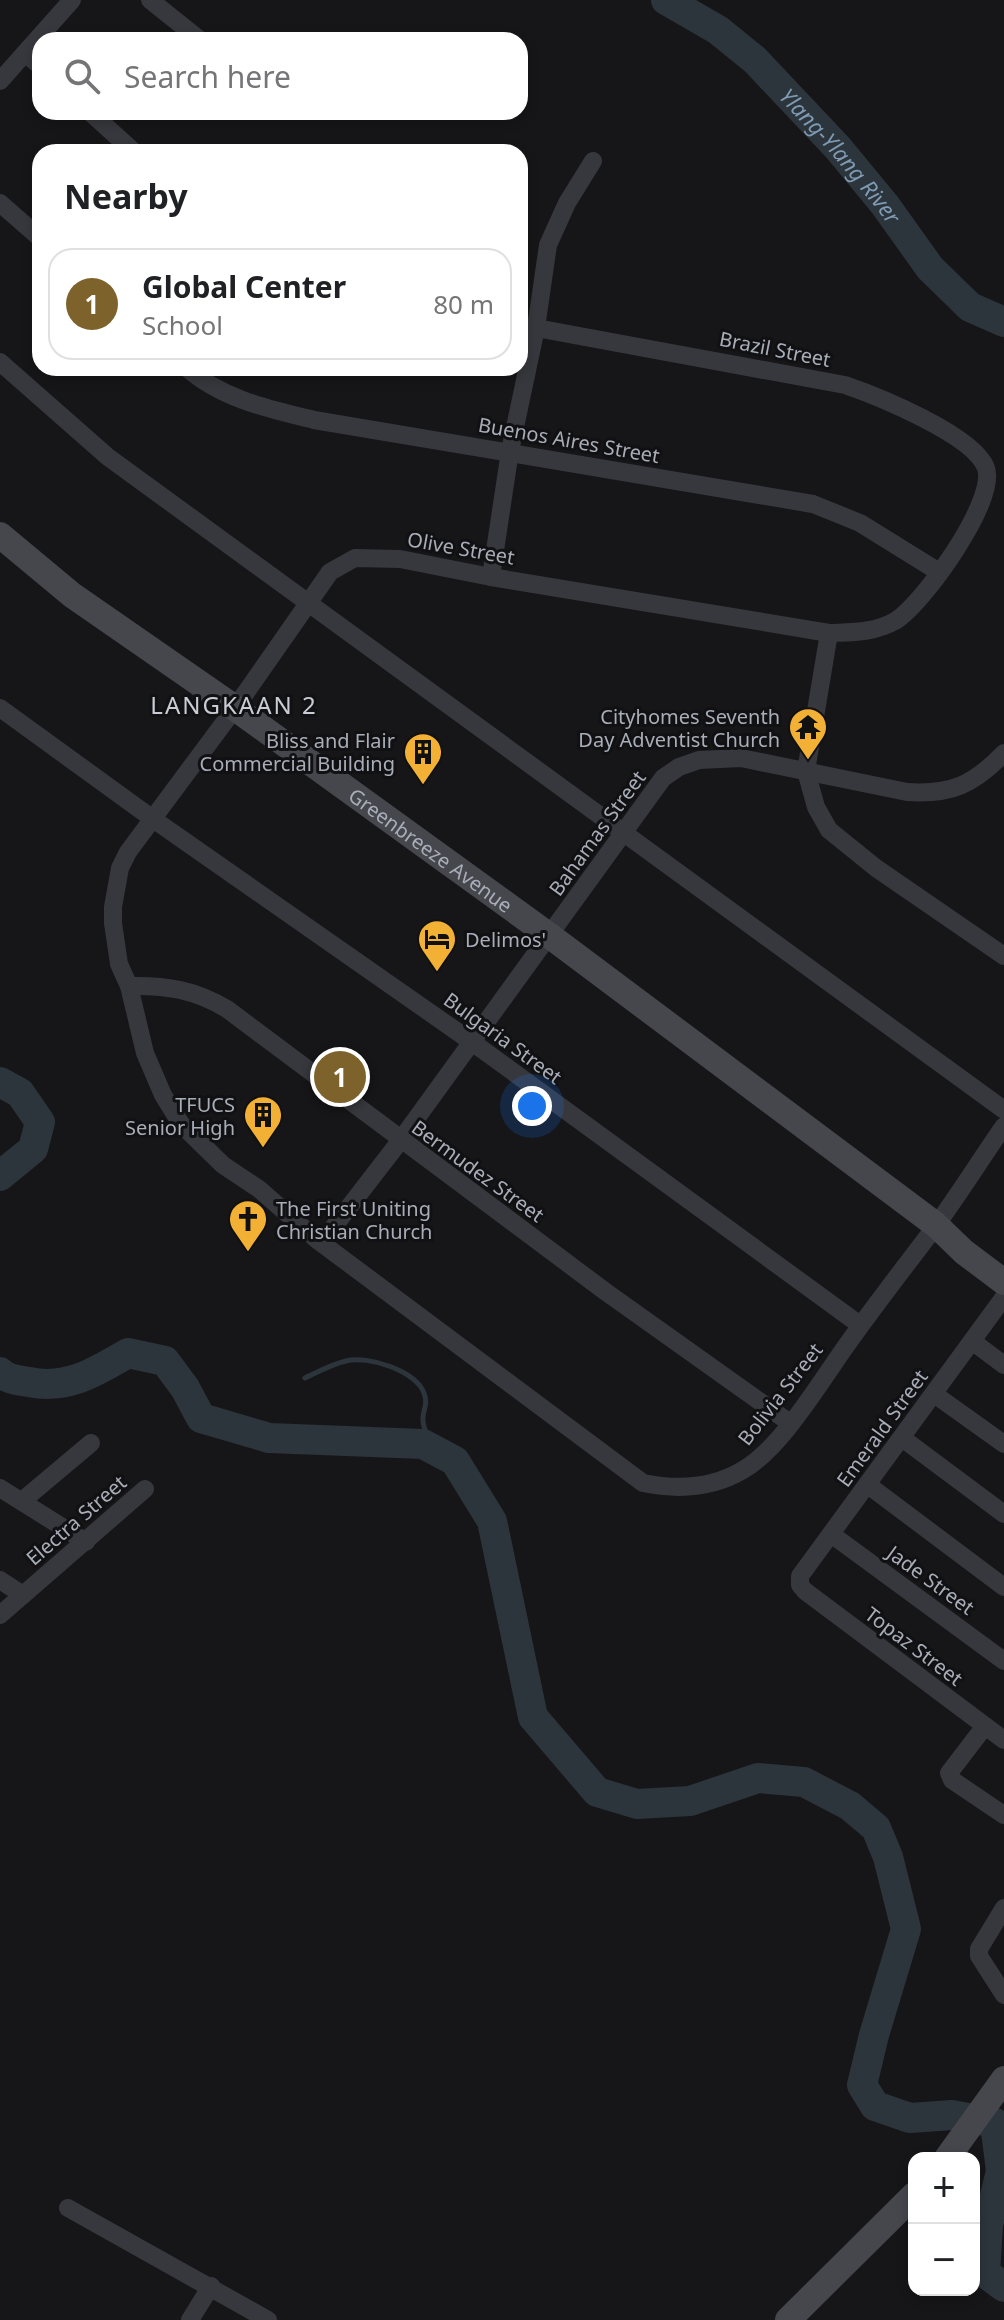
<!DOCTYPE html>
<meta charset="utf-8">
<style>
:root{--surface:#fff;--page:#f6f6f6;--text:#202124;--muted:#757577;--line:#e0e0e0;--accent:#7e622b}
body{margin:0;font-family:"Noto Sans",sans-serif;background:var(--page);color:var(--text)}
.controls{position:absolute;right:24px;bottom:24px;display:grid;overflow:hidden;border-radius:16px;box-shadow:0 4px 12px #0003}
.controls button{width:72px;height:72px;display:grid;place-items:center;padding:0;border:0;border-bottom:2px solid var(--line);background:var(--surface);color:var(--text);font:40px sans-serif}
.you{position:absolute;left:532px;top:1106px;width:28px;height:28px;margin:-20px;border:6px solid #fff;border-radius:50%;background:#1a73e8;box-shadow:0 0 0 12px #1a73e833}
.badge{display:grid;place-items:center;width:52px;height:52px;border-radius:50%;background:var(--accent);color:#fff;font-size:26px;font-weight:700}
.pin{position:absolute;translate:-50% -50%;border:4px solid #fff;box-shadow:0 2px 8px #0006}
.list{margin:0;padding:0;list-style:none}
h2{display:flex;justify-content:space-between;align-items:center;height:104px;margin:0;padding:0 32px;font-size:34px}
h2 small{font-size:26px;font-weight:400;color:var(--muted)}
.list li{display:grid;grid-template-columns:52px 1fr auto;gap:24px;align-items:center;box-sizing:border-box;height:112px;margin:0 16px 16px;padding:0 16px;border:2px solid var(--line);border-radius:24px}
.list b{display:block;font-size:30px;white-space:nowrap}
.list p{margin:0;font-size:26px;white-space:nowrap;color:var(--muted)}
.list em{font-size:26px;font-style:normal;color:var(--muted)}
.icon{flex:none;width:44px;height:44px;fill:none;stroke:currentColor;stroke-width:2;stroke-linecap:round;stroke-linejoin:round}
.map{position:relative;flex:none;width:1004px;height:2320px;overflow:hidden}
.search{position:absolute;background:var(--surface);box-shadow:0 4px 12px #0003;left:32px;top:32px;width:496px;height:88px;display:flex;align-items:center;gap:20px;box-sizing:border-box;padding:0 28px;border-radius:24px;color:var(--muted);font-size:30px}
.panel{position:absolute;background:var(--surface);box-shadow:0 4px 12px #0003;left:32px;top:144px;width:496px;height:232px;border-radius:24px}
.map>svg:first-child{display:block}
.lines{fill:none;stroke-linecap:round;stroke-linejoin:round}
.stream{stroke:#2c353c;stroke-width:5}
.river{stroke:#2c353c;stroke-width:30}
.street{stroke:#37383d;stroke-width:18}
.secondary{stroke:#45474d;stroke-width:26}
.labels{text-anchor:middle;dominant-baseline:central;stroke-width:6;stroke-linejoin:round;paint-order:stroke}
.street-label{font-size:20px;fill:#a8adb8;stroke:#111113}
.poi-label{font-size:20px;fill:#a8adb8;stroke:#111113;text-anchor:end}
.water-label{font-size:22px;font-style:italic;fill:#7f9bb3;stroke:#111113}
.quarter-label{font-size:24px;letter-spacing:2px;fill:#c9ccd4;stroke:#111113}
</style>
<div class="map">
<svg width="1004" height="2320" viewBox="0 0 1004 2320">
<rect width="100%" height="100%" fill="#161618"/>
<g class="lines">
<!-- stream -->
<path class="stream" d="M305 1378C318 1372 332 1364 346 1361 368 1355 416 1371 424 1393 428 1404 424 1407 423 1417 422 1430 431 1441 438 1452"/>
<!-- river -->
<g class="river">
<path id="s1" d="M666 0 718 30 755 60 838 148 885 205 930 268 970 307 1004 322"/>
<polyline points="0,1082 20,1093 40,1122 33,1149 0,1176"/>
<path d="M0 1372C8 1380 18 1380 29 1382 68 1390 95 1372 128 1353L165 1361 185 1388 201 1418 269 1438 423 1444 455 1461 492 1521 533 1717 597 1792 637 1804 690 1801 758 1778 804 1782 850 1806 876 1828 888 1857 906 1929 874 2035 862 2085 875 2106 910 2118 952 2115 995 2123 1001 2171 988 2225 985 2273 1004 2287"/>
</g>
<!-- street -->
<g class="street">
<polyline points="150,0 200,40"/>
<polyline points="25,53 40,66"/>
<polyline points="0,81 72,0"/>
<polyline points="90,112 134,152"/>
<polyline points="0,203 40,238"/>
<path d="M520 325 845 385C877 396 974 435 986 468 997 501 923 604 895 621 874 633 852 632 829 633L491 577 400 559 355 558 330 572 235 708 128 852 120 868 113 907V923L119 964 129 986 145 1053 163 1095 181 1124 223 1165 259 1189 316 1239 643 1483C677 1490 711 1489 743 1470 783 1447 823 1377 851 1339 878 1301 907 1264 935 1227 959 1194 981 1159 1004 1126"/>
<polyline points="0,362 108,457 1004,1110"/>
<path d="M187 368C222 399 269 409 314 420L813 504 860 523 939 572"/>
<polyline points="491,577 510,451 536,328 548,245 567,203 593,161"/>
<polyline points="829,633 806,771 816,807 829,830 876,868 1004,956"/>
<polyline points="0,708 153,819 472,1042 860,1325"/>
<path d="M129 986C167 985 195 990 227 1009L606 1292 790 1423"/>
<path d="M322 1242 400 1141 663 778 679 767 699 760 741 758 907 792C951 795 973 785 1004 753"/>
<polyline points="1004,1297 800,1576 800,1585 805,1591 1004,1740"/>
<polyline points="972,1341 1004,1365"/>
<polyline points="934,1394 1004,1444"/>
<polyline points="902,1438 1004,1514"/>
<polyline points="868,1485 1004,1587"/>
<polyline points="0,1488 86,1542"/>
<polyline points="22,1501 91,1443"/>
<polyline points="831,1534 1004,1661"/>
<polyline points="0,1580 23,1595"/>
<polyline points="0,1615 145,1489"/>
<polyline points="985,1726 949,1773 952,1780 1004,1815"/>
<polyline points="1004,1908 979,1949 979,1956 1004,1995"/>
<polyline points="68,2208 268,2320"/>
<polyline points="190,2320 211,2286"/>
</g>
<!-- secondary -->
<g class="secondary">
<path id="s2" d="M0 535 72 595 235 708 550 936 936 1225 964 1252 1004 1282"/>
<polyline points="947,2158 1004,2079"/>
<polyline points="788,2320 914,2195"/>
</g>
</g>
<!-- icons -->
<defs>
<symbol id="temple-pin" viewBox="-11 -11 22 30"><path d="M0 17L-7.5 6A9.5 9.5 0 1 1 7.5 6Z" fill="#f2b134" stroke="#111113"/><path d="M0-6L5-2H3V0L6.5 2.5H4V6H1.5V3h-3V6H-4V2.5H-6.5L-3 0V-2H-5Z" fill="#111"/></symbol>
<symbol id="building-pin" viewBox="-11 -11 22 30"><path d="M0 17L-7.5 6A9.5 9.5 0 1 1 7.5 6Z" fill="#f2b134" stroke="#111113"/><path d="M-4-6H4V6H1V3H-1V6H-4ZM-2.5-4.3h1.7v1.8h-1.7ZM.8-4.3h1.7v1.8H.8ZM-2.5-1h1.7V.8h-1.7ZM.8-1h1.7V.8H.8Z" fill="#111"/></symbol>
<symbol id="hotel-pin" viewBox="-11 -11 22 30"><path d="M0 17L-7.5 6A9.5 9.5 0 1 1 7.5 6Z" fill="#f2b134" stroke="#111113"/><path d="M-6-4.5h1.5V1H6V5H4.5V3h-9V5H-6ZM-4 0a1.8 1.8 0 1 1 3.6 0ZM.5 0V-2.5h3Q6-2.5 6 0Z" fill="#111"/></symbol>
<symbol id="church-pin" viewBox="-11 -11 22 30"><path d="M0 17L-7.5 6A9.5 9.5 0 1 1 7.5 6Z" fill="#f2b134" stroke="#111113"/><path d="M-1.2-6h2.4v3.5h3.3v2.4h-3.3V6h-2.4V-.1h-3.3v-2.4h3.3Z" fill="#111"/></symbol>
</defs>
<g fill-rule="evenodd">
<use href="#temple-pin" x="786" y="705" width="44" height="60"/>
<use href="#building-pin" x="401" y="730" width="44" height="60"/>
<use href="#hotel-pin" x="415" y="917" width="44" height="60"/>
<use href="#building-pin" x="241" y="1093" width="44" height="60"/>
<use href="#church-pin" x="226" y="1197" width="44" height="60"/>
</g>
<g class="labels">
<!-- street labels -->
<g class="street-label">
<text transform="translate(775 349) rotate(11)">Brazil Street</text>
<text transform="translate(569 440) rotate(10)">Buenos Aires Street</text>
<text transform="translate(461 548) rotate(10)">Olive Street</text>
<text transform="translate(597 833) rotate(-54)">Bahamas Street</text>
<text stroke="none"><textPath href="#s2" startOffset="534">Greenbreeze Avenue</textPath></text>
<text transform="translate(503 1038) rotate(36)">Bulgaria Street</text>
<text transform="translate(478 1171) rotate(36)">Bermudez Street</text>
<text transform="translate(780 1394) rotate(-52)">Bolivia Street</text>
<text transform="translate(882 1428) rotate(-54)">Emerald Street</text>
<text transform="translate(76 1520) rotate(-41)">Electra Street</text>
<text transform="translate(931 1580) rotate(36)">Jade Street</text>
<text transform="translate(914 1646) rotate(37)">Topaz Street</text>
</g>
<!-- poi labels -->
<g class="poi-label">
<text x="780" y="716">Cityhomes Seventh<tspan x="780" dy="23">Day Adventist Church</tspan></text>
<text x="395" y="740">Bliss and Flair<tspan x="395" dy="23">Commercial Building</tspan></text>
<text x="465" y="939" text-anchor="start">Delimos'</text>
<text x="235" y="1104">TFUCS<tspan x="235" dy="23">Senior High</tspan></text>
<text x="276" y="1208" text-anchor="start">The First Uniting<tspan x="276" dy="23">Christian Church</tspan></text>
</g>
<!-- water labels -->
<g class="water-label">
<text stroke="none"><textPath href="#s1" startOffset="236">Ylang-Ylang River</textPath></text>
</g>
<!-- quarter labels -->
<g class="quarter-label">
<text x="234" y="704">LANGKAAN 2</text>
</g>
</g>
</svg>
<div class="controls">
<button>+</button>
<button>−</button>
</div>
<div class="you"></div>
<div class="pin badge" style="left:340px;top:1077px">1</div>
<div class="search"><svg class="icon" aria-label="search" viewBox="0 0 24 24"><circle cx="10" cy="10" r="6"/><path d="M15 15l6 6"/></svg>Search here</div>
<section class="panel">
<h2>Nearby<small></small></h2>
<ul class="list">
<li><span class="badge">1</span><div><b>Global Center</b><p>School</p></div><em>80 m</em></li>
</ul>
</section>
</div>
